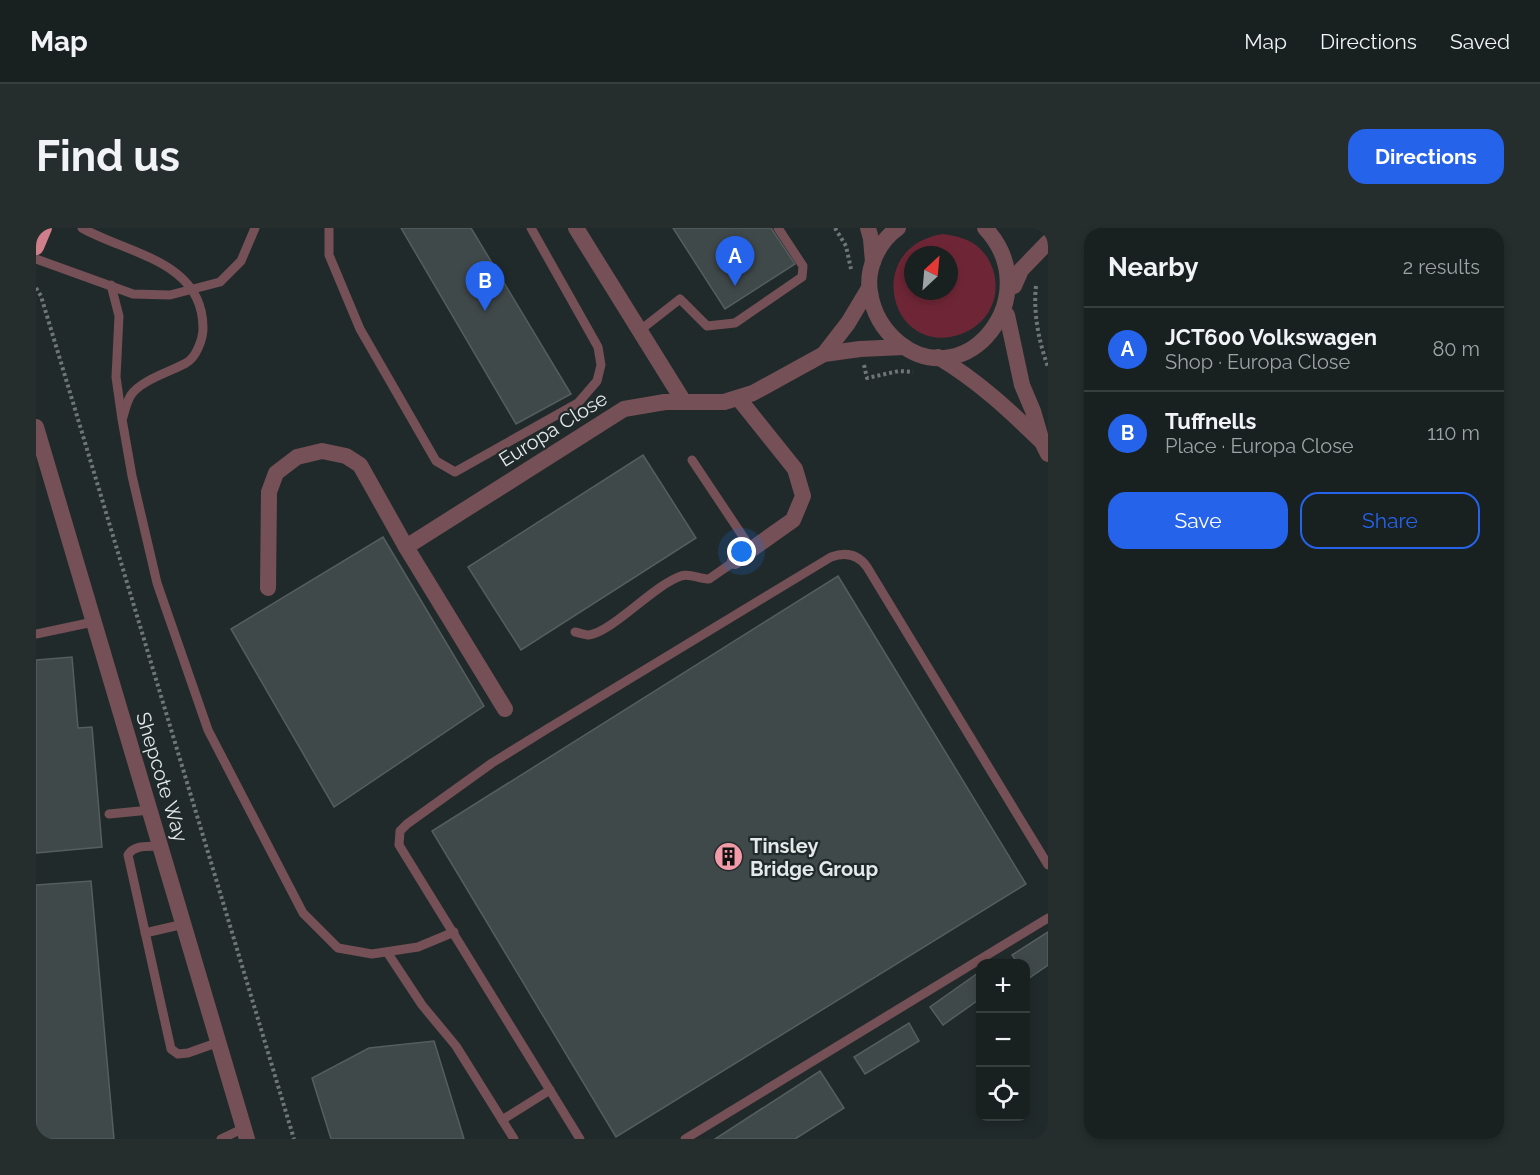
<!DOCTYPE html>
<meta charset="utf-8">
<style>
:root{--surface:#192020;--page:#262d2d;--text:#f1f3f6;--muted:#9fa3a5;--line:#373e3e;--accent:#2563eb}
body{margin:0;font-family:Raleway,sans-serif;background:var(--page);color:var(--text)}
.controls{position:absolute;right:18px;bottom:18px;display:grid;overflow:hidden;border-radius:12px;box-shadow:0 3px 9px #0003}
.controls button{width:54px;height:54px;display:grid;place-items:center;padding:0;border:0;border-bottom:2px solid var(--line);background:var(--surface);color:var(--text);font:30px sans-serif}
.compass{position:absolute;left:868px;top:18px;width:54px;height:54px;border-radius:50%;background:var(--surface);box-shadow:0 3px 9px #0003;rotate:26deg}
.you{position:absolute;left:706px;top:324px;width:21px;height:21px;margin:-15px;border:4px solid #fff;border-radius:50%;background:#1a73e8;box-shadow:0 0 0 9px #1a73e833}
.badge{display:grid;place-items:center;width:39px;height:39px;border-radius:50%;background:var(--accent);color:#fff;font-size:20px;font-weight:700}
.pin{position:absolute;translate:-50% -50px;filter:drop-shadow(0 2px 3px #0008)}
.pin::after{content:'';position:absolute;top:32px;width:21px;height:18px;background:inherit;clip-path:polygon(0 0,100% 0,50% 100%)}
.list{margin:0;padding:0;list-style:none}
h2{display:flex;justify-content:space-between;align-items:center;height:78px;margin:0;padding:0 24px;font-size:26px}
h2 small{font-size:20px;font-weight:400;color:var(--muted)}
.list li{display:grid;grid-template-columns:39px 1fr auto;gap:18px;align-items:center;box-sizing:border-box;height:84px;padding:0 24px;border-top:2px solid var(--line)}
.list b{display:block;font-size:22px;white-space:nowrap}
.list p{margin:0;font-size:20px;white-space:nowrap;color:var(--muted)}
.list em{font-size:20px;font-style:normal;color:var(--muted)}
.actions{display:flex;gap:12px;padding:18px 24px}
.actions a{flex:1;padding:14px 0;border:2px solid var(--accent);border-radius:18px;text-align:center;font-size:21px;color:var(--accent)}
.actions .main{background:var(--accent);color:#fff}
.icon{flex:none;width:33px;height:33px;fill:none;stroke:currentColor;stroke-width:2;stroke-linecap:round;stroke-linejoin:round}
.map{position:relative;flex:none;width:1012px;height:911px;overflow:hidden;border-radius:18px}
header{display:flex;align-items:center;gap:36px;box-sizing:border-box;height:84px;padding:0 30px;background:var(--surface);border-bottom:2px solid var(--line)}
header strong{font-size:28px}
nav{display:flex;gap:33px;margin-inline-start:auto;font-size:21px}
.intro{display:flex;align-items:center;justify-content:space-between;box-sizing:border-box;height:144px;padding:0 36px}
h1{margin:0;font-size:42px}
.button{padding:15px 27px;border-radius:18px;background:var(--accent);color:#fff;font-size:21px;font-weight:700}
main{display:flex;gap:36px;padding:0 36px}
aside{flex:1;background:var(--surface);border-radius:18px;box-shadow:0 3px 9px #0003}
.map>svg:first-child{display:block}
.green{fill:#6e2636;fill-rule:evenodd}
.building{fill:#40494a;stroke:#545e5f;stroke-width:1.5}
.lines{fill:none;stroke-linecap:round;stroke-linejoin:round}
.path{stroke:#6f7677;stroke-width:4;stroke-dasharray:3 3;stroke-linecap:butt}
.service{stroke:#755056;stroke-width:9}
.minor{stroke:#755056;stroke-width:16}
.tertiary{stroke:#755056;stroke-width:16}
.trunk{stroke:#cf7e8b;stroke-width:16}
.labels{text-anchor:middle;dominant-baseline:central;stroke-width:4.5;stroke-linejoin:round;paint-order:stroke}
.street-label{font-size:20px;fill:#e4e9ea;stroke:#212a2b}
.poi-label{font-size:20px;font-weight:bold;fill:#e4e9ea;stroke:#212a2b;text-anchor:start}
</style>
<header>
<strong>Map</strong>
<nav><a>Map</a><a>Directions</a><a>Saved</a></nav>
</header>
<div class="intro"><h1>Find us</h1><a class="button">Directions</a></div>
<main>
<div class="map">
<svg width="1012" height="911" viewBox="0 0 1012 911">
<rect width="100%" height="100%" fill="#212a2b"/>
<!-- green -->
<path class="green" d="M907 6C919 8 931 10 941 18 962 35 966 68 949 89 940 100 929 106 914 109 851 119 830 18 907 6ZM877 27H913V63H877Z"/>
<!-- building -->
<g class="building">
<polygon points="365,0 435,0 535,166 480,196"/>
<polygon points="637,0 735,0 759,36 689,81"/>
<polygon points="607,227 660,310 485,422 432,339"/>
<polygon points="347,309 448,478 298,579 195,401"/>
<polygon points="802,348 990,656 580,909 396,603"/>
<polygon points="36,429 42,500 56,499 66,619 0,625 0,432"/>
<polygon points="55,653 78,911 0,911 0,657"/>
<polygon points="1012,704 1012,737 992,751 990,747 990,736 982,736 976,727"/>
<polygon points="942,745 945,749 945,770 907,797 894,779"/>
<polygon points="873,795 883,813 829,846 818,829"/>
<polygon points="398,813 428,911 295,911 276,850 333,820"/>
<polygon points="784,843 808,880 759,911 679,911"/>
</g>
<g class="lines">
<!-- path -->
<g class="path">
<polyline points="799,0 810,18 815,41"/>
<path d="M1000 58C997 85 1003 114 1012 139"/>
<polyline points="0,60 5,68 258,911"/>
<polyline points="828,137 831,150 863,143 877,144"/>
</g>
<!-- service -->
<g class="service">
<path d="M46 0C92 26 167 33 167 100 167 111 160 130 150 135 134 144 105 152 95 167 91 173 89 182 87 189"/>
<polyline points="293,0 293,27 324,101 400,233 419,244 542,175 561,153 565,137 562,119 495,0"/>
<polyline points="0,31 97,66 134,67 184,54 205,33 219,0"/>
<polyline points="75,57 83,88 80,149 86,191 96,248 121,355 172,502 267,685 302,720 336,726 382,719 418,704"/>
<polyline points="603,103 644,71 671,98 699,95 766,49 767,38 742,0"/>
<polyline points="656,232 716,322"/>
<path d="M539 404C544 405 549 407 553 407 576 404 618 357 645 348 653 345 664 351 673 351L699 333"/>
<polyline points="0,406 57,394"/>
<polyline points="73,586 114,582"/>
<path d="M124 618C113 619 99 616 92 627L135 821 142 826 152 825 183 814"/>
<polyline points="109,705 148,696"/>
<polyline points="351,724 386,777 420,818 478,911"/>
<polyline points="466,892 514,862"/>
<polyline points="185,911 208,900"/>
<path d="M544 911 363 617 364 603 371 596 456 535 511 501 795 329C809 324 822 326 831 339L1012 637"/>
<polyline points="649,911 1012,690"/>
</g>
<!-- minor -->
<g class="minor">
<polyline points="540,0 648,174"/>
<polyline points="978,58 985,42 1012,14"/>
<polyline points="788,126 812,95 833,60"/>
<polyline points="0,199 211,911"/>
<polyline points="370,319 588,181 629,174 688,174 717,165 788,126 824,121 868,119"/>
<polyline points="699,333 757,292 767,268 759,241 703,171"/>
<polyline points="232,360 233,264 240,245 261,229 286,223 310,228 324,237 370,319 469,481"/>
</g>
<!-- tertiary -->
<g class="tertiary">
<polyline points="832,0 835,11 837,34"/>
<path d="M862 0C842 14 830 41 834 64 837 85 846 101 863 115 931 169 1012 67 949 0"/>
<polyline points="971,87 986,157 997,183 1006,214 1012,226"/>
<path d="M902 129C942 153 972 181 1005 213"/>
</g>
<!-- trunk -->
<polyline class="trunk" points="0,19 8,0"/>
</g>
<!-- icons -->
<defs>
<symbol id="building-disc" viewBox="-11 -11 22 22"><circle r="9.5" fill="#f39aa8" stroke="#212a2b"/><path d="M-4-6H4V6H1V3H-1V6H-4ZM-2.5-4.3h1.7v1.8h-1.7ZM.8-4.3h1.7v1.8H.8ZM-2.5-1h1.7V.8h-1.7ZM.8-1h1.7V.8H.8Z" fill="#111"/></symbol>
</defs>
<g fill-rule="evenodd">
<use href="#building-disc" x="676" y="612" width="33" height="33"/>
</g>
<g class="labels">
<!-- street labels -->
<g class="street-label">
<text transform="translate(517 201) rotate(-32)">Europa Close</text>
<text transform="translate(126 549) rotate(73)">Shepcote Way</text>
</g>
<!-- poi labels -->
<g class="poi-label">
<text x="714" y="618">Tinsley<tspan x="714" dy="23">Bridge Group</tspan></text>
</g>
</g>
</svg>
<div class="controls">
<button>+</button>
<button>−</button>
<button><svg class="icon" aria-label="locate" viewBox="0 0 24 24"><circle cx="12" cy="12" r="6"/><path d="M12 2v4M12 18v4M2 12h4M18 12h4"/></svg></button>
</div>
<svg class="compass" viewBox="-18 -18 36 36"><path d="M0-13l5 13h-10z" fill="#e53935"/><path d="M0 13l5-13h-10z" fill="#9fa3a5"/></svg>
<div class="you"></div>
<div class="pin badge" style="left:699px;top:58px">A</div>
<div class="pin badge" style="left:449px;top:83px">B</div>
</div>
<aside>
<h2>Nearby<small>2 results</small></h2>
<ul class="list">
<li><span class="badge">A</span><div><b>JCT600 Volkswagen</b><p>Shop · Europa Close</p></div><em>80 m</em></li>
<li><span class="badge">B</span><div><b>Tuffnells</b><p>Place · Europa Close</p></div><em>110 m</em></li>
</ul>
<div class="actions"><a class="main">Save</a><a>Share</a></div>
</aside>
</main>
